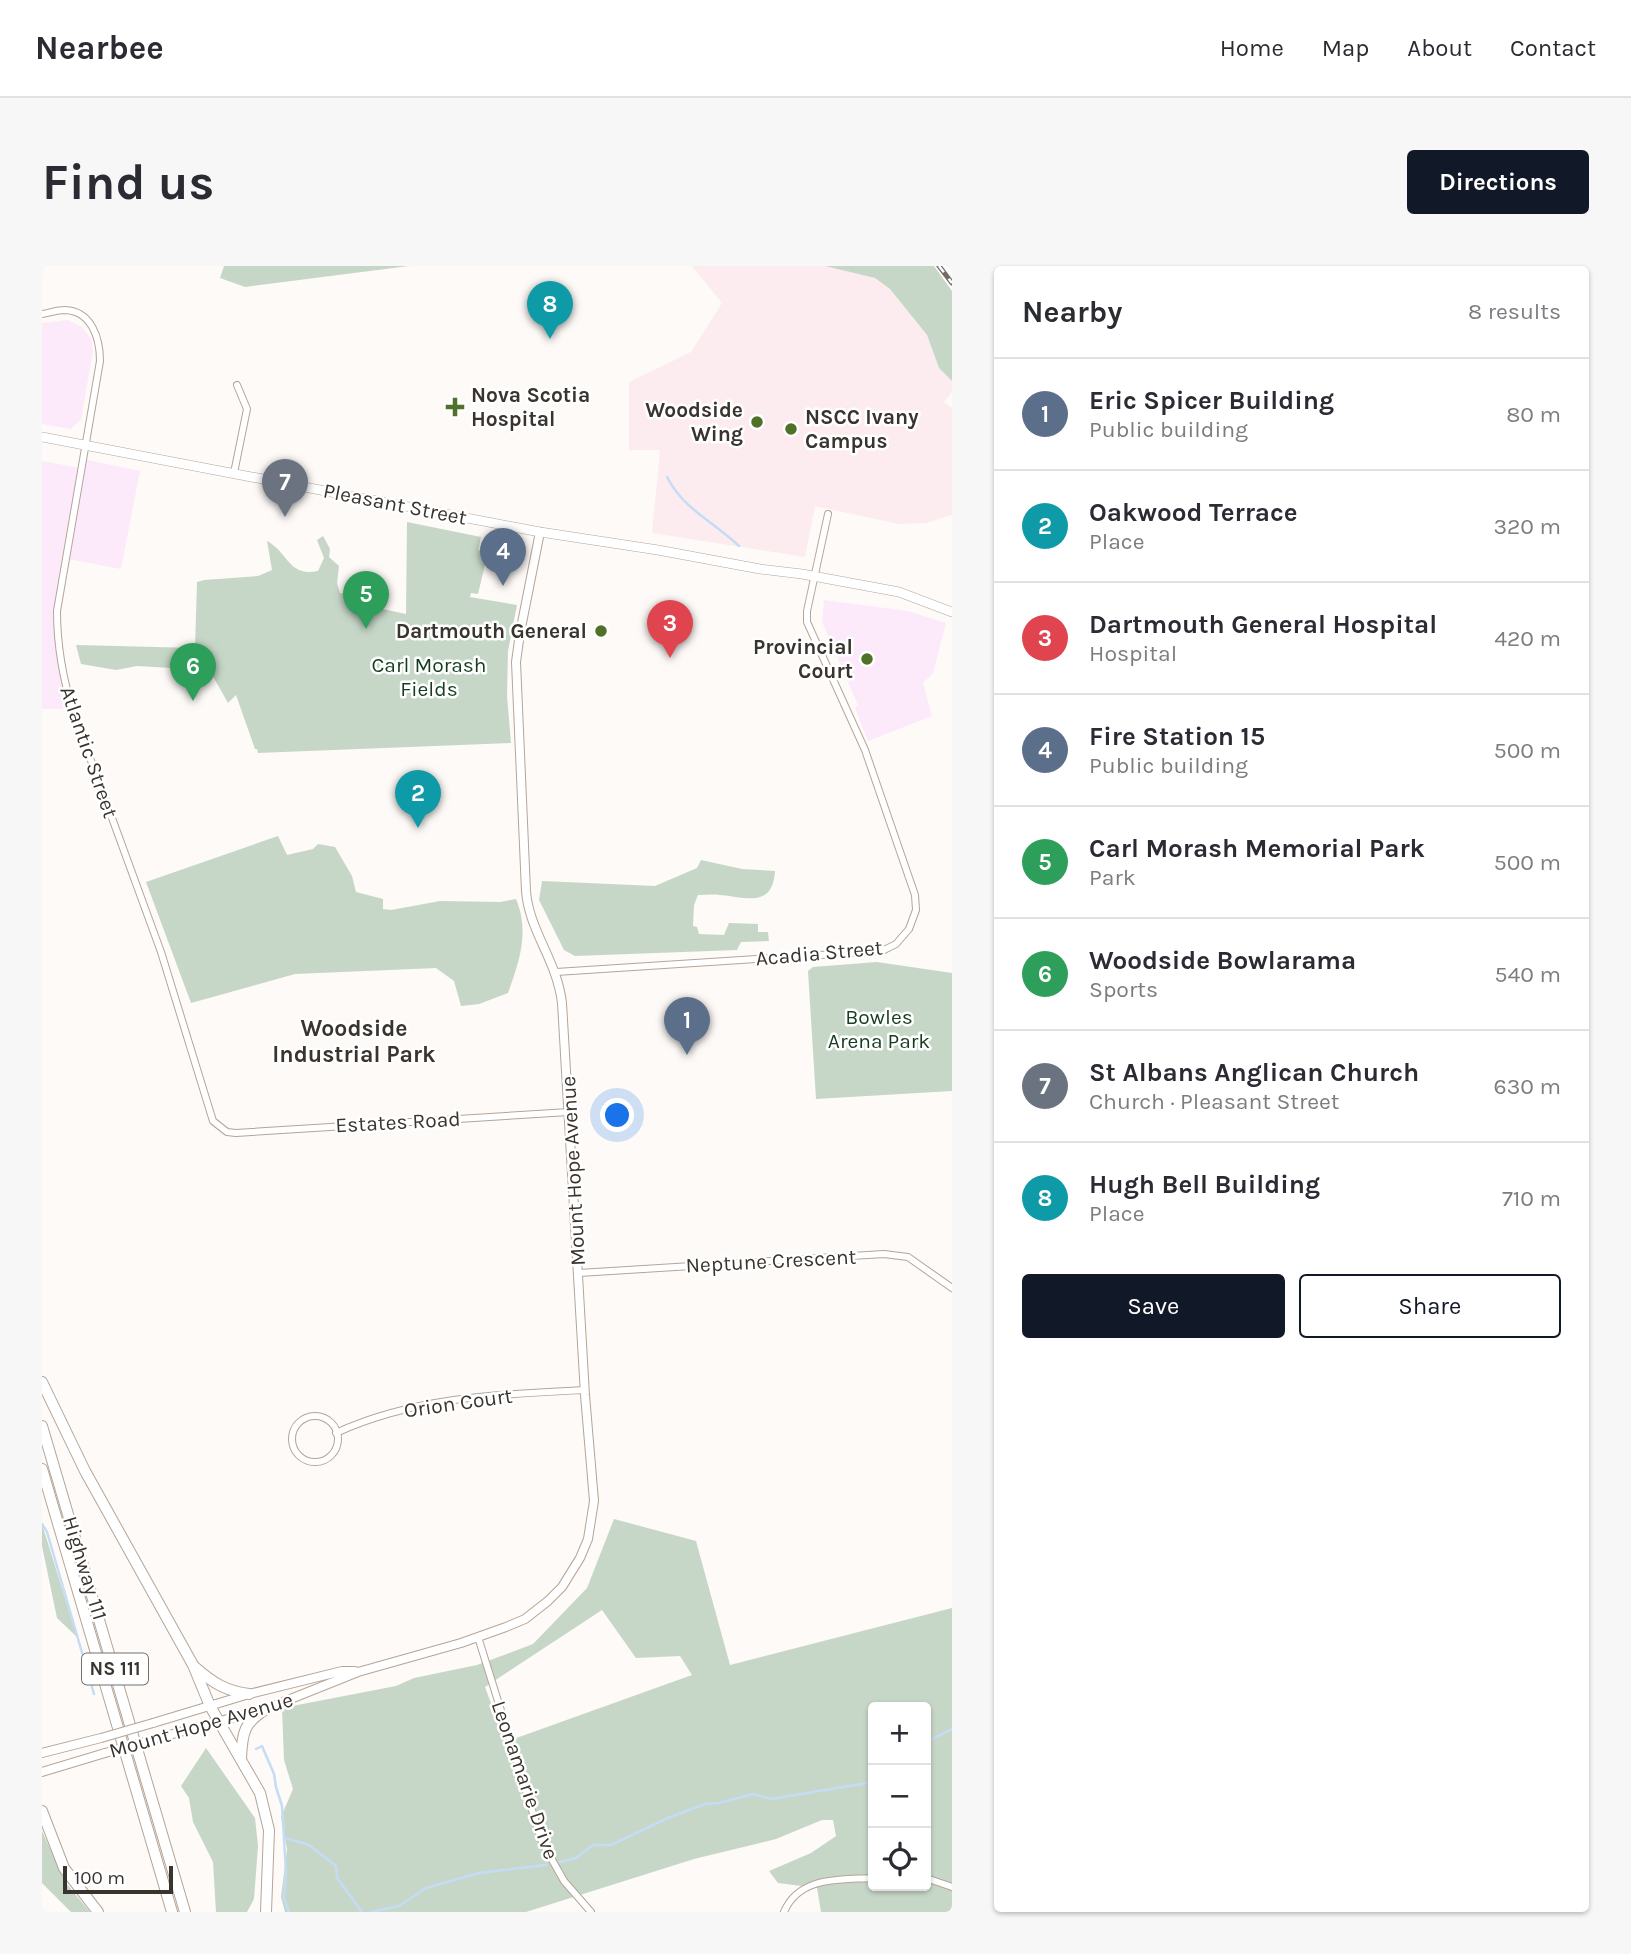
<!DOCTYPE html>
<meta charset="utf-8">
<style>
:root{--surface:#fff;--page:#f7f7f7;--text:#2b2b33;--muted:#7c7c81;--line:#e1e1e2;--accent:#111827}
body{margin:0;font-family:Karla,sans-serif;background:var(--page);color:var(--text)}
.controls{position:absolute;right:21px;bottom:21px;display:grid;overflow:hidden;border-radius:7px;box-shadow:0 2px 5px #0004}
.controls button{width:63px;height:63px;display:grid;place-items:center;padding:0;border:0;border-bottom:2px solid var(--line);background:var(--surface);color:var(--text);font:35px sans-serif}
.scale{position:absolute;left:21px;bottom:18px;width:110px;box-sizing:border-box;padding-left:7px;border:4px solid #3a342f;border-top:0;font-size:19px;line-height:24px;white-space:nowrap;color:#3a342f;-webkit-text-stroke:5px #fff;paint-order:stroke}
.you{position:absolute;left:576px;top:850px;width:24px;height:24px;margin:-18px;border:5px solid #fff;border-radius:50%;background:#1a73e8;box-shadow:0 0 0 10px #1a73e833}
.badge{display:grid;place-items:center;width:46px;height:46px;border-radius:50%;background:var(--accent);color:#fff;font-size:23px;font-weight:700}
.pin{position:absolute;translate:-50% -58px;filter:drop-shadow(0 2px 4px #0008)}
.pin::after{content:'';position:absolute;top:37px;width:24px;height:21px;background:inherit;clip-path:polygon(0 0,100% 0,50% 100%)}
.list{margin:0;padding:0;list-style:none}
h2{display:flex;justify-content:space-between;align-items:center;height:91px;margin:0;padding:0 28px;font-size:30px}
h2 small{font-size:23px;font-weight:400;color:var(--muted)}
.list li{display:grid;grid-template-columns:46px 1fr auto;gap:21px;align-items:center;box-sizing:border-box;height:112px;padding:0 28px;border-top:2px solid var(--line)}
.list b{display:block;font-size:26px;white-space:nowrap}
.list p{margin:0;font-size:23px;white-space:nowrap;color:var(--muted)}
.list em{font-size:23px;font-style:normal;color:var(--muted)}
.actions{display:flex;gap:14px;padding:21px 28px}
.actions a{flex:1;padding:16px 0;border:2px solid var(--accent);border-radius:7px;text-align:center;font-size:24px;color:var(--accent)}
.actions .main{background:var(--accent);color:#fff}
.icon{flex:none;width:38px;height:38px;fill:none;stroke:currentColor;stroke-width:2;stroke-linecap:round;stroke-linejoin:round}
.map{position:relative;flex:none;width:910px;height:1646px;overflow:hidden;border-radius:7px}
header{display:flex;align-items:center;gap:42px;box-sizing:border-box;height:98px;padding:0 35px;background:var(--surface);border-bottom:2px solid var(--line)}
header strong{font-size:33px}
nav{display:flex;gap:38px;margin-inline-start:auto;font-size:24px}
.intro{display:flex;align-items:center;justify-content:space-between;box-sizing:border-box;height:168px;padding:0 42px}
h1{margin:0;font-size:49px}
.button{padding:18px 32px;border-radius:7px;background:var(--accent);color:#fff;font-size:24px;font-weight:700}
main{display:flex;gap:42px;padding:0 42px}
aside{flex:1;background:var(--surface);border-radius:7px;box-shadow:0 2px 5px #0004}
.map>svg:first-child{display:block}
.commercial{fill:#fceafb}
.education{fill:#fcecef}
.green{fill:#c6d7c7;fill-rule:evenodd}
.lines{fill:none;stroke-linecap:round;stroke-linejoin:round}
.stream{stroke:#c5dcf5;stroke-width:2.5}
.minor-casing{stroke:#b4a598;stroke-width:8}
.tertiary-casing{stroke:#b4a598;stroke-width:10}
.secondary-casing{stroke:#b4a598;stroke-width:10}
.motorway-casing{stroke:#b4a598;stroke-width:12}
.minor{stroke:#fff;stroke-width:6}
.tertiary{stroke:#fff;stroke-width:8}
.secondary{stroke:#fff;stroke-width:9}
.motorway{stroke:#fff;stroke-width:10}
.rail-casing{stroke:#726c68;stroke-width:5}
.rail{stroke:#fff;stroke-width:2.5;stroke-dasharray:8;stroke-linecap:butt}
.tertiary-bridge-casing{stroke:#b4a598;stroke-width:10;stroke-linecap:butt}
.tertiary-bridge{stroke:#fff;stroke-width:8}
.poi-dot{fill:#507128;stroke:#fff;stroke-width:2.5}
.labels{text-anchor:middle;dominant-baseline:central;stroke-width:5;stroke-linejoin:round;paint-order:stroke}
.shield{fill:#fff;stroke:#75716d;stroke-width:2}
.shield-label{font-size:19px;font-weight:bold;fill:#3a342f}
.poi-label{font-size:21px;font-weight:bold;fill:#3a342f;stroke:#fff;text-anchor:end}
.street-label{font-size:21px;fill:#3a342f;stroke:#fff}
.park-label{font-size:21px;fill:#163e1e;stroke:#fff}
.neighbourhood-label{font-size:23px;font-weight:bold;fill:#3a342f;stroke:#fff}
</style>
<header>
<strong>Nearbee</strong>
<nav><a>Home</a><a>Map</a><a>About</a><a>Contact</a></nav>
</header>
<div class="intro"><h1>Find us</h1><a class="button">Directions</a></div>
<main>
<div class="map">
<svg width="910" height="1646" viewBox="0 0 910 1646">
<rect width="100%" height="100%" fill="#fdfaf7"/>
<!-- commercial -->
<g class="commercial">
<polygon points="26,54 40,61 49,73 51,85 39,154 29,163 0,158 0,57"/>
<polygon points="41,193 98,205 79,303 21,292 18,381 22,443 0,443 0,195 39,202"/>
<polygon points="782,334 866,345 904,357 891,407 881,417 890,450 826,475 813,442 816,439 780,356"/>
</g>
<!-- education -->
<polygon class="education" points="650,0 783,0 833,12 848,23 885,69 897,102 910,115 910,126 902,136 910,142 910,249 884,257 857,258 773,240 763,291 610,267 618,184 587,184 587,116 649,86 680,37"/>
<!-- green -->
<g class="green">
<polygon points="182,0 367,0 203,21 178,12"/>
<polygon points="783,0 892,0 910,25 910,115 897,102 885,69 848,23 833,12"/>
<path d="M365 256 439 271 436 284 446 286 436 328 429 327 428 331 475 339 466 385 465 430 469 477 216 487 215 483H213L194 429 186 437 164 398 129 402 95 400 74 404 39 398 34 379 153 382 155 316 162 314 216 310 230 304 225 275C247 287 246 311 276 305L282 292 275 274 281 270 288 283 287 291 297 300 295 317 298 327 332 333 336 342 364 348Z"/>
<path d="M236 570 245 589 271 583 276 578 293 581 310 610 314 626 341 633V643L349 644 398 635 458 636 474 633C488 666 477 696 466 727L437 738 419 740 412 715 394 702 253 708 149 737 104 616Z"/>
<path d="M659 594 700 603 733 605C731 643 702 631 678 629 671 628 663 629 656 629L652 639 651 660 655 661 657 668 682 669 687 657 716 658V666H726L727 675 699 676 695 684 533 690 522 684 497 634 500 615 613 620 655 602Z"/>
<polygon points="835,696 910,707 910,825 774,833 766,705 771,701"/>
<path d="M572 1253 654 1275 688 1399 910 1342V1646H779L775 1622 736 1617 727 1605 769 1587 794 1570 791 1554H780L734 1573 652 1593 484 1646H243L239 1631 245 1583 239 1551 251 1523 242 1494 240 1442 354 1420 372 1412 435 1399 491 1378 545 1322ZM560 1344 594 1392 638 1390 650 1409 463 1476 443 1421ZM831 1441H884V1620H831Z"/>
<polygon points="0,1258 35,1371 15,1352 0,1280"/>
<polygon points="164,1482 213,1552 216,1580 212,1633 205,1646 174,1646 171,1596 151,1556 147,1532 139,1520"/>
<polygon points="0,1565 24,1617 48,1646 29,1646 0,1617"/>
</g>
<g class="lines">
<!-- stream -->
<g class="stream">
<path d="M625 211C642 244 671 255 697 280"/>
<polyline points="0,1258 5,1266 52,1428"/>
<polyline points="884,1476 910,1463"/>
<polyline points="214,1483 220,1480 232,1508 234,1521 240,1540 244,1606 242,1632 247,1646"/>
<polyline points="243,1572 267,1579 294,1600 295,1612 320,1646"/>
<polyline points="514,1597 534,1592 551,1579 569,1579 628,1551 663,1538 677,1537 711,1528 729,1533 831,1516"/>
<polyline points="329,1646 357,1640 384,1622 437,1607 504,1599"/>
</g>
<defs>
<g id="minor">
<path d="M0 48C7 47 15 44 23 44 50 45 58 73 58 95L15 345C15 381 21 414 32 448L119 686 171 855 185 866 194 867 527 846"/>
<polyline points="192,207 205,143 195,119"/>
<polyline points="514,706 840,685 854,678 867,663 874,644 873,629 823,484 765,356 765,345 786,248"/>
<polyline points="537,1007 842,988 866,991 910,1022"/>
<circle cx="273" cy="1173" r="23"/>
<path d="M294 1167C372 1131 458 1128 542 1124"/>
<polyline points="436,1371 500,1576 522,1615 549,1646"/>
<polyline points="884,1612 910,1621"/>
<path d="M742 1646C757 1610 798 1614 831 1612"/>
</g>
<g id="tertiary">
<polyline points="111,1457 207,1428 300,1405 313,1405"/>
<path d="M116 1472 226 1442 316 1406 419 1377 464 1361 483 1353 506 1335 520 1321 538 1292 546 1273 552 1235 543 1129 520 737C515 694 487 665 484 625L474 396 478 367 498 266"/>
<polyline points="0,1487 59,1472"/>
<polyline points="0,1506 63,1487"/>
</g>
<polyline id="secondary" points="0,171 498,266 616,284 718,303 760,308 857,326 910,346"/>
<g id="motorway">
<polyline points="0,1116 43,1205 151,1399 168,1440 218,1527 227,1564 224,1646"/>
<polyline points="0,1160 143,1646"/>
<polyline points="0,1203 130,1646"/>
<path d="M154 1402C171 1417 184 1425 207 1428"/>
<path d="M199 1493C200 1466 202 1456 226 1442"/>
<polyline points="0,1545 22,1602 56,1646"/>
</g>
</defs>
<!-- minor casing -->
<use href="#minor" class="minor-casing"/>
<!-- tertiary casing -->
<use href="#tertiary" class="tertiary-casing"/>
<!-- secondary casing -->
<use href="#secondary" class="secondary-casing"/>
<!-- motorway casing -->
<use href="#motorway" class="motorway-casing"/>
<!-- minor -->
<use href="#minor" class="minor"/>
<!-- tertiary -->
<use href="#tertiary" class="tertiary"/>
<!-- secondary -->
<use href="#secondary" class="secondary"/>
<!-- motorway -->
<use href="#motorway" class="motorway"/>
<defs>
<polyline id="rail" points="897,0 910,17"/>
</defs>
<!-- rail casing -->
<use href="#rail" class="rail-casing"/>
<!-- rail -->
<use href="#rail" class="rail"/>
<defs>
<g id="tertiary-bridge">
<polyline points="59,1472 111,1457"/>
<polyline points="63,1487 116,1472"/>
</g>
</defs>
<!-- tertiary-bridge casing -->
<use href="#tertiary-bridge" class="tertiary-bridge-casing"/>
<!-- tertiary-bridge -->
<use href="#tertiary-bridge" class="tertiary-bridge"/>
</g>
<!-- markers -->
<g class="poi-dot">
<path d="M409.5 130.5h7v7h7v7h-7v7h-7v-7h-7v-7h7z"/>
<circle cx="715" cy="156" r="7"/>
<circle cx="749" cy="163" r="7"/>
<circle cx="559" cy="365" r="7"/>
<circle cx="825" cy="393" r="7"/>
</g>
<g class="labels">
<!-- shield labels -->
<rect class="shield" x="40" y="1387.5" width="66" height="31" rx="5"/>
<g class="shield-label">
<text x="73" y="1403">NS 111</text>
</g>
<!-- poi labels -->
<g class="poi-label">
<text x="429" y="129" text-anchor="start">Nova Scotia<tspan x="429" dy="24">Hospital</tspan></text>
<text x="701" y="144">Woodside<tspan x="701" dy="24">Wing</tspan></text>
<text x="763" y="151" text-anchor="start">NSCC Ivany<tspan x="763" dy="24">Campus</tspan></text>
<text x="545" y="365">Dartmouth General</text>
<text x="811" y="381">Provincial<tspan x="811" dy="24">Court</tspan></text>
</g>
<!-- street labels -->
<g class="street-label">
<text transform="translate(353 238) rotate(11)">Pleasant Street</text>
<text transform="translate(47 486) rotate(71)">Atlantic Street</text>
<text transform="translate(777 687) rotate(-5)">Acadia Street</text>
<text transform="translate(356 856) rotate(-3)">Estates Road</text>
<text transform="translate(531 905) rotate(-93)">Mount Hope Avenue</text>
<text transform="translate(729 995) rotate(-3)">Neptune Crescent</text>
<text transform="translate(416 1137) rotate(-8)">Orion Court</text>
<text transform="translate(43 1302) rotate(73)">Highway 111</text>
<text transform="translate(159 1459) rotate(-16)">Mount Hope Avenue</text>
<text transform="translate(483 1514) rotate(71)">Leonamarie Drive</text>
</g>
<!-- park labels -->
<g class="park-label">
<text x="387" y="399">Carl Morash<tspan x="387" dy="24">Fields</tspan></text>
<text x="837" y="751">Bowles<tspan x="837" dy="24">Arena Park</tspan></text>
</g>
<!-- neighbourhood labels -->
<g class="neighbourhood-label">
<text x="312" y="762">Woodside<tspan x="312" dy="26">Industrial Park</tspan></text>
</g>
</g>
</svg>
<div class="controls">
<button>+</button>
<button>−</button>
<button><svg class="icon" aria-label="locate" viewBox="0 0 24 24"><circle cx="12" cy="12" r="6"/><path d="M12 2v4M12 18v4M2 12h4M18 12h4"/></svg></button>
</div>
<div class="scale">100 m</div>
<div class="you"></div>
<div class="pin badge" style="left:645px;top:789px;background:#5c6f8a">1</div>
<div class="pin badge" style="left:376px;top:562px;background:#0f9aa8">2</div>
<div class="pin badge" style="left:628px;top:392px;background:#e0444e">3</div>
<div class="pin badge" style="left:461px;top:320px;background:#5c6f8a">4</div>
<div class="pin badge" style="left:324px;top:363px;background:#2e9e5b">5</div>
<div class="pin badge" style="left:151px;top:435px;background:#2e9e5b">6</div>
<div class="pin badge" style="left:243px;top:251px;background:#6b7280">7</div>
<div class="pin badge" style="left:508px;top:73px;background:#0f9aa8">8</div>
</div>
<aside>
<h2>Nearby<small>8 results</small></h2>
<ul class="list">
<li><span class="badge" style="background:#5c6f8a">1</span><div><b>Eric Spicer Building</b><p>Public building</p></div><em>80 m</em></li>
<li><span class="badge" style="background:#0f9aa8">2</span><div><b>Oakwood Terrace</b><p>Place</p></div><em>320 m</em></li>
<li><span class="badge" style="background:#e0444e">3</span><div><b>Dartmouth General Hospital</b><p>Hospital</p></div><em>420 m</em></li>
<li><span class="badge" style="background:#5c6f8a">4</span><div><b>Fire Station 15</b><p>Public building</p></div><em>500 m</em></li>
<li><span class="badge" style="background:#2e9e5b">5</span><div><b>Carl Morash Memorial Park</b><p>Park</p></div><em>500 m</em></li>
<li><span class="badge" style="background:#2e9e5b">6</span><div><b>Woodside Bowlarama</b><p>Sports</p></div><em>540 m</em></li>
<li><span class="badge" style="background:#6b7280">7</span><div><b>St Albans Anglican Church</b><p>Church · Pleasant Street</p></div><em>630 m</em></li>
<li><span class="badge" style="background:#0f9aa8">8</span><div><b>Hugh Bell Building</b><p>Place</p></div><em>710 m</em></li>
</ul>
<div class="actions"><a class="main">Save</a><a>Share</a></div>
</aside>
</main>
